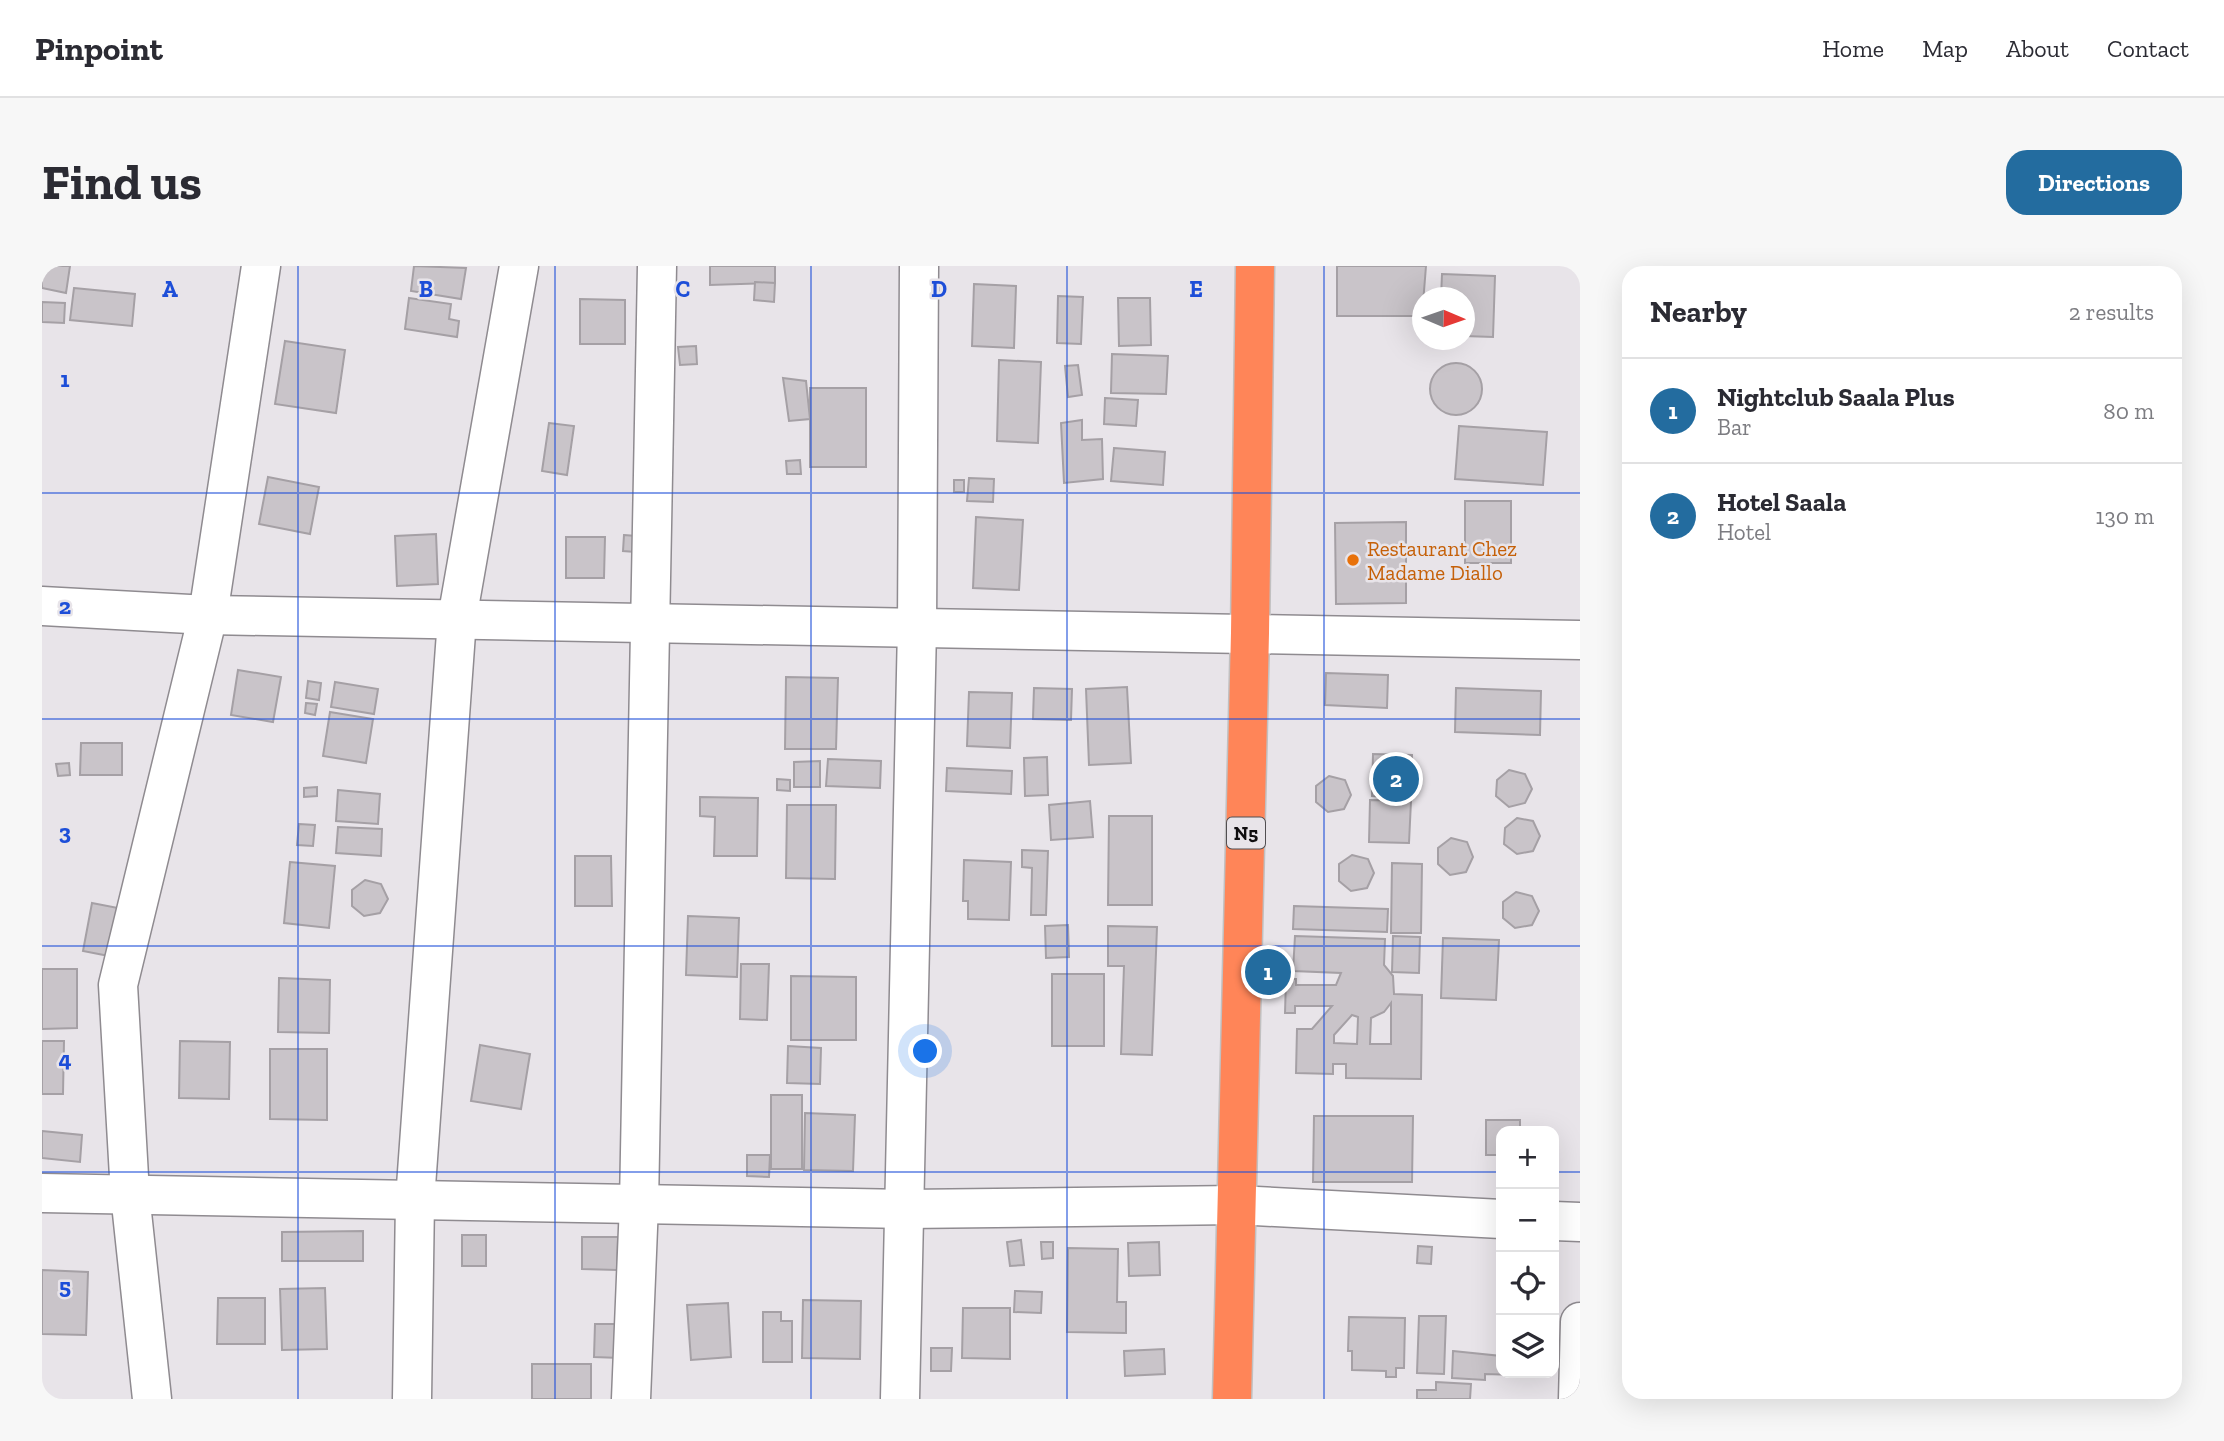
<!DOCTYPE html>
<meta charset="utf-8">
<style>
:root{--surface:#fff;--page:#f7f7f7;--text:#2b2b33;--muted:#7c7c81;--line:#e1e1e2;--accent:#236c9f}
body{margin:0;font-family:"Zilla Slab",serif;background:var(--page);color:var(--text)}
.controls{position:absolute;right:21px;bottom:21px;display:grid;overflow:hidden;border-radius:14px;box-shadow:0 7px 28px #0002}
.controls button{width:63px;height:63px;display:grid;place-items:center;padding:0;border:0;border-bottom:2px solid var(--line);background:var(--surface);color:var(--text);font:35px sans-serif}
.compass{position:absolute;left:1370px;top:21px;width:63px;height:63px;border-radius:50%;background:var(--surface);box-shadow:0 7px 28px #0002;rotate:92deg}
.you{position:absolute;left:884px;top:786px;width:24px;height:24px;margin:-18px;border:5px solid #fff;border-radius:50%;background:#1a73e8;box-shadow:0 0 0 10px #1a73e833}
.badge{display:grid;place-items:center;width:46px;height:46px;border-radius:50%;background:var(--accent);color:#fff;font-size:23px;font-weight:700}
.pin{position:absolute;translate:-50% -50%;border:4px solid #fff;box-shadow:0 2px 7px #0006}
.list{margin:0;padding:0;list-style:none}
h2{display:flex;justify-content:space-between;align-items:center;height:91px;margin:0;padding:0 28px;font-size:30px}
h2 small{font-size:23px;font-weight:400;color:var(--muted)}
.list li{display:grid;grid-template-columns:46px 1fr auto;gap:21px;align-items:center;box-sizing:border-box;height:105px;padding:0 28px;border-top:2px solid var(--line)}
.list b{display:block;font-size:26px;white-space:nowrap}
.list p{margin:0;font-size:23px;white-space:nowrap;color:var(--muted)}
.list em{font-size:23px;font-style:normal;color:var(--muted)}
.icon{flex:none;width:38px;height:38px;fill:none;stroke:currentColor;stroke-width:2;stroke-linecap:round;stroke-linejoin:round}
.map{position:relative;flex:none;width:1538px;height:1133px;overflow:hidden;border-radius:21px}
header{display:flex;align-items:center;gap:42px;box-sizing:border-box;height:98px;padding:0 35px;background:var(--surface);border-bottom:2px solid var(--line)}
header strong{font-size:33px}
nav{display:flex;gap:38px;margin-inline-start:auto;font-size:24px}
.intro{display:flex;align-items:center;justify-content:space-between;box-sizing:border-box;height:168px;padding:0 42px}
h1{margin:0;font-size:49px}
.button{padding:18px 32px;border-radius:21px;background:var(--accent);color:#fff;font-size:24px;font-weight:700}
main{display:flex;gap:42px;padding:0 42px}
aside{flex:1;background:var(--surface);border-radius:21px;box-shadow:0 7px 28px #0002}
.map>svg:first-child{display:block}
.building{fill:#c9c4c9;stroke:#a5a0a5;stroke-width:2;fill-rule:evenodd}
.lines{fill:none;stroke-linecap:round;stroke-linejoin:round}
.minor-casing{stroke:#8f8b90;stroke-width:41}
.highway-casing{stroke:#c1c0c1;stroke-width:41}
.minor{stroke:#fff;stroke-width:38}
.highway{stroke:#ff8558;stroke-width:38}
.grid{fill:none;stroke:#1d4ed8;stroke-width:2;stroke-opacity:0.55}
.food-dot{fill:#e8710a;stroke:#e8e4e9;stroke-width:2.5}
.labels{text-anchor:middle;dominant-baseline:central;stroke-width:5;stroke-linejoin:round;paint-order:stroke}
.shield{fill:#e8e4e9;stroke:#514e51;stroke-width:2}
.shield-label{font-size:19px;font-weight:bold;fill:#100e10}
.food-label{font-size:21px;fill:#c56008;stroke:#e8e4e9;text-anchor:start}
.grid-label{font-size:23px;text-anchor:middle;font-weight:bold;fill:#1d4ed8;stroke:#e8e4e9;stroke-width:5;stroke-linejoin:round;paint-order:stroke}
</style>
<header>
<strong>Pinpoint</strong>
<nav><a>Home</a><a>Map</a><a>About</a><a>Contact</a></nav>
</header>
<div class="intro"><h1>Find us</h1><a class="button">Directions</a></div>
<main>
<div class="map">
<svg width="1538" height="1133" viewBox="0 0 1538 1133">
<rect width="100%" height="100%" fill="#e8e4e9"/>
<!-- building -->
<g class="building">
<polygon points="0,0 28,0 24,27 0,22"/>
<polygon points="372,0 424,2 419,33 369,25"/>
<polygon points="668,0 733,0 733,17 668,19"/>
<polygon points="1295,0 1384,0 1380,50 1295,50"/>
<polygon points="1400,8 1453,10 1451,71 1422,70 1422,32 1399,32"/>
<polygon points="713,16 733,17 732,36 712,34"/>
<polygon points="932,18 974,20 972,82 930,80"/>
<polygon points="32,22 93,28 90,60 28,54"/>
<polygon points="1016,30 1041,31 1039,78 1015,77"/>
<polygon points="367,32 409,38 407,53 417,55 415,71 363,63"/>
<polygon points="1076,32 1108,32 1109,79 1077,80"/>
<polygon points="538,33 583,34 583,78 538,78"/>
<polygon points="0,36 23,37 22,57 0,56"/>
<polygon points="243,75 303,84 294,147 233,138"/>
<polygon points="654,80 655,98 638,99 636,81"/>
<polygon points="1070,88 1126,90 1124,128 1069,127"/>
<polygon points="957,94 999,96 996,177 955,175"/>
<circle cx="1414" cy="123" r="26"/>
<polygon points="1036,99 1040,129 1026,131 1023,100"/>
<polygon points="741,112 764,115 768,153 747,155"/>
<rect x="768" y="122" width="56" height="79"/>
<polygon points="1063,132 1096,134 1094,160 1062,158"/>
<polygon points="1040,154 1040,174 1060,173 1061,213 1022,217 1019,157"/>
<polygon points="507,157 532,160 525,209 500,205"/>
<polygon points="1417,160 1505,166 1501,219 1413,213"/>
<polygon points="1072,182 1123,186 1121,219 1069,215"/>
<polygon points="758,194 759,208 745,208 744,195"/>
<polygon points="226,211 277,221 268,268 217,258"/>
<polygon points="927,212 952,213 951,236 925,235"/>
<rect x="912" y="214" width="10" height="12"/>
<rect x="1423" y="235" width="46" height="62"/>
<polygon points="934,251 981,254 977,324 931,322"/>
<polygon points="1364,256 1364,337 1294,338 1293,257"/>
<polygon points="394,268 396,318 355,320 353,270"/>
<polygon points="582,269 594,270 593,286 581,285"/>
<polygon points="524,271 563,271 562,312 524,312"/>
<polygon points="196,404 239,411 231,456 189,449"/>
<polygon points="1284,407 1346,409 1345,442 1283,439"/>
<polygon points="744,411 796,412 794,483 743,483"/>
<polygon points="266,415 279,417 277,434 264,432"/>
<polygon points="293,416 336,423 332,448 289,441"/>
<polygon points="1085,421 1089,497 1047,499 1044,423"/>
<polygon points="992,422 1030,423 1029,454 991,453"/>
<polygon points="1414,422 1499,425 1498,469 1413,466"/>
<polygon points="927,426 970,427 968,482 925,480"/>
<polygon points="264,437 275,438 273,449 263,447"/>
<polygon points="288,446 331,453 324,497 281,490"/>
<polygon points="39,477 80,477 80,509 38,509"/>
<polygon points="1331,488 1370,489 1369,532 1330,530"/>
<polygon points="1005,491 1006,529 983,530 982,492"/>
<polygon points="786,493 839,495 838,522 784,520"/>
<polygon points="778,495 778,521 752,521 752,496"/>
<polygon points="27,497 28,509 16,510 14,498"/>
<polygon points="905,502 970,505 969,528 904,525"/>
<polygon points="1467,504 1483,508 1490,523 1483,537 1467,541 1454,530 1455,514"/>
<polygon points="1287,510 1303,514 1309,529 1302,543 1286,546 1274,536 1274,520"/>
<polygon points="735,513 748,514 748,525 735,524"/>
<polygon points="275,521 275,530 262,531 262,522"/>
<polygon points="296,524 338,528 336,558 294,555"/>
<polygon points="658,531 716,532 715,590 672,590 673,551 658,550"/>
<polygon points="1328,534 1369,535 1367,577 1327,576"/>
<polygon points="1048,535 1051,571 1009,574 1007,539"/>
<polygon points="745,539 794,539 793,613 744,612"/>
<polygon points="1067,550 1110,550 1110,639 1066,639"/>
<polygon points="1475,552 1491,555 1498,570 1491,585 1475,588 1462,578 1463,562"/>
<polygon points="257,558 273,559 271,580 255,579"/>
<polygon points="296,561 340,563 339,590 294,587"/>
<polygon points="1409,572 1425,576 1431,591 1424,606 1408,609 1396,598 1396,582"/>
<polygon points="980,584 1006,585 1004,649 989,649 990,602 980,601"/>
<polygon points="1310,589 1326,593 1332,607 1325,622 1309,625 1297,615 1297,598"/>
<polygon points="533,590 569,590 570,640 533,640"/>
<polygon points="922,594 969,596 967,654 926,653 926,635 921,635"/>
<polygon points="248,596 293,600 287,662 242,657"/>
<polygon points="1350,597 1380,598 1379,667 1349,667"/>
<polygon points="323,614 339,618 346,633 338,647 322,650 310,640 310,624"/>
<polygon points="1474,626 1490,630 1497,645 1490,659 1473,662 1461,652 1461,636"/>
<polygon points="50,637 76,642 67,690 41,685"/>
<polygon points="1252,640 1346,643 1345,666 1251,663"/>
<polygon points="646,650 697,652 695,711 644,709"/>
<polygon points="1026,659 1027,691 1004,692 1003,660"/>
<polygon points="1066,660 1115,661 1110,789 1079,788 1082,700 1066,700"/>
<path d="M1253 670 1343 673 1342 699 1351 710 1352 728 1380 729 1379 813 1304 812V798H1291V808L1254 807 1255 763H1270L1290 740H1253V747H1243L1244 713H1254V719H1294L1299 707 1251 705ZM1349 737V778H1328L1329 752 1342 746ZM1310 749 1316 751 1315 778 1292 777V769Z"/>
<polygon points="1351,670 1378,671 1377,707 1350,706"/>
<polygon points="1401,672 1457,674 1454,734 1399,732"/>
<polygon points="699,698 727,698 725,754 698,753"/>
<polygon points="0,703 35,703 35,762 0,763"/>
<rect x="1010" y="708" width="52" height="72"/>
<polygon points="749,710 814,711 814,774 749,774"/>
<polygon points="237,712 288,714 287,767 236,766"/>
<polygon points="0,775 22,775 21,828 0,828"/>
<polygon points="138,775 188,776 187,833 137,832"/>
<polygon points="438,779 488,788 479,843 429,835"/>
<polygon points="746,780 779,782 778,818 745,817"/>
<polygon points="228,783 285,783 285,854 228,853"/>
<rect x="729" y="829" width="31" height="74"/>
<polygon points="763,847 813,849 811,905 762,904"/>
<polygon points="1272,850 1371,850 1370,916 1271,916"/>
<polygon points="1444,854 1478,854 1478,865 1459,865 1459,889 1444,889"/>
<polygon points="0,865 40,869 38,896 0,892"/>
<polygon points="705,889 728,889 727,911 705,910"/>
<polygon points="321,965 321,995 240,995 240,966"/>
<rect x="420" y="969" width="24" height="31"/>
<polygon points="540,971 576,971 575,1004 540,1003"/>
<polygon points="979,974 982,999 968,1000 965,976"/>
<polygon points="999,976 1011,976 1011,992 1000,993"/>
<polygon points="1117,976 1118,1009 1087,1010 1086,977"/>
<polygon points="1376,980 1390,981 1389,998 1375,997"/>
<polygon points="1026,982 1076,983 1075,1036 1084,1036 1084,1067 1025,1066"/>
<polygon points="0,1004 46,1006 44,1069 0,1068"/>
<polygon points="283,1022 285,1083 240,1084 238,1023"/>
<polygon points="973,1025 1000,1026 999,1047 972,1046"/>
<polygon points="176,1032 223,1032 223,1078 175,1078"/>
<polygon points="761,1034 819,1035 818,1093 760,1092"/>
<polygon points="686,1037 689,1091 649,1094 645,1039"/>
<polygon points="921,1042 968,1042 968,1093 920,1092"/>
<polygon points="721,1046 739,1046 739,1055 750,1055 750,1096 721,1096"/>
<polygon points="1377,1050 1404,1050 1402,1108 1375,1107"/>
<polygon points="1307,1051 1363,1052 1362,1102 1354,1102 1354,1111 1344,1111 1344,1105 1310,1104 1310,1085 1306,1085"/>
<polygon points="553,1058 578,1058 578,1092 552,1091"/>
<polygon points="889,1082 910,1082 909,1105 889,1105"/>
<polygon points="1122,1083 1123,1108 1083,1110 1082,1085"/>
<polygon points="1411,1085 1459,1090 1459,1107 1475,1109 1443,1108 1443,1114 1410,1112"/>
<rect x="490" y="1098" width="59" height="35"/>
<polygon points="1394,1116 1429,1118 1428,1133 1375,1133 1375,1124 1394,1124"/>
</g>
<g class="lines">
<defs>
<g id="minor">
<polyline points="0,340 166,349 1538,374"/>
<polyline points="0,927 864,943 1195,939 1459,953"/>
<polyline points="1512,955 1538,956"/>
<polyline points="110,1133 88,928 76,719 166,349 219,0"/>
<polyline points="370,1133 373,934 415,353 477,0"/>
<polyline points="589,1133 597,938 615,0"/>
<polyline points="858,1133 875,362 877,0"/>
<polyline points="1536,1133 1538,1056"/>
</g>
<polyline id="highway" points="1190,1133 1208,367 1213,0"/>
</defs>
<!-- minor casing -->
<use href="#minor" class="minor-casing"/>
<!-- highway casing -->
<use href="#highway" class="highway-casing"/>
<!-- minor -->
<use href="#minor" class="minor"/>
<!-- highway -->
<use href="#highway" class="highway"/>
</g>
<!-- grid -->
<path class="grid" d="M256 0V1133M513 0V1133M769 0V1133M1025 0V1133M1282 0V1133M0 227H1538M0 453H1538M0 680H1538M0 906H1459M1512 906H1538"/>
<!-- markers -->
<circle class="food-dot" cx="1311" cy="294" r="7"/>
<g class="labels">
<!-- shield labels -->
<rect class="shield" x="1185" y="551.5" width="38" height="31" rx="5"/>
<g class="shield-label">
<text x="1204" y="567">N5</text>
</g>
<!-- food labels -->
<g class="food-label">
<text x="1325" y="282">Restaurant Chez<tspan x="1325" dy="24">Madame Diallo</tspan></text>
</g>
</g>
<g class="grid-label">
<text x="128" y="31">A</text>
<text x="384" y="31">B</text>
<text x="641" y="31">C</text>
<text x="897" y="31">D</text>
<text x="1154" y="31">E</text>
<text x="23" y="121">1</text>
<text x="23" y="348">2</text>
<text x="23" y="574">3</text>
<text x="23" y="801">4</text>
<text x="23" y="1028">5</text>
</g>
</svg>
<div class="controls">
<button>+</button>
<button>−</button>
<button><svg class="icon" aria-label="locate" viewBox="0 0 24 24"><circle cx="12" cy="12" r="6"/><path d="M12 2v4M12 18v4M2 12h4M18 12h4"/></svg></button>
<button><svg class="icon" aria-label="layers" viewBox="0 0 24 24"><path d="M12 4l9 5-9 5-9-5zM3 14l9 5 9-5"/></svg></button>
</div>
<svg class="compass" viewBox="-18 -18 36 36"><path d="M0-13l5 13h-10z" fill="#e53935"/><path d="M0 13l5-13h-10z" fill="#7c7c81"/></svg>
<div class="you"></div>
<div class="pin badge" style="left:1226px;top:706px">1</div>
<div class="pin badge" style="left:1354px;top:513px">2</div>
</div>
<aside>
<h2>Nearby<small>2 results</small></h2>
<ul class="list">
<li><span class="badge">1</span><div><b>Nightclub Saala Plus</b><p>Bar</p></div><em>80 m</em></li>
<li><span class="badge">2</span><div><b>Hotel Saala</b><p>Hotel</p></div><em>130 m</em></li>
</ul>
</aside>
</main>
